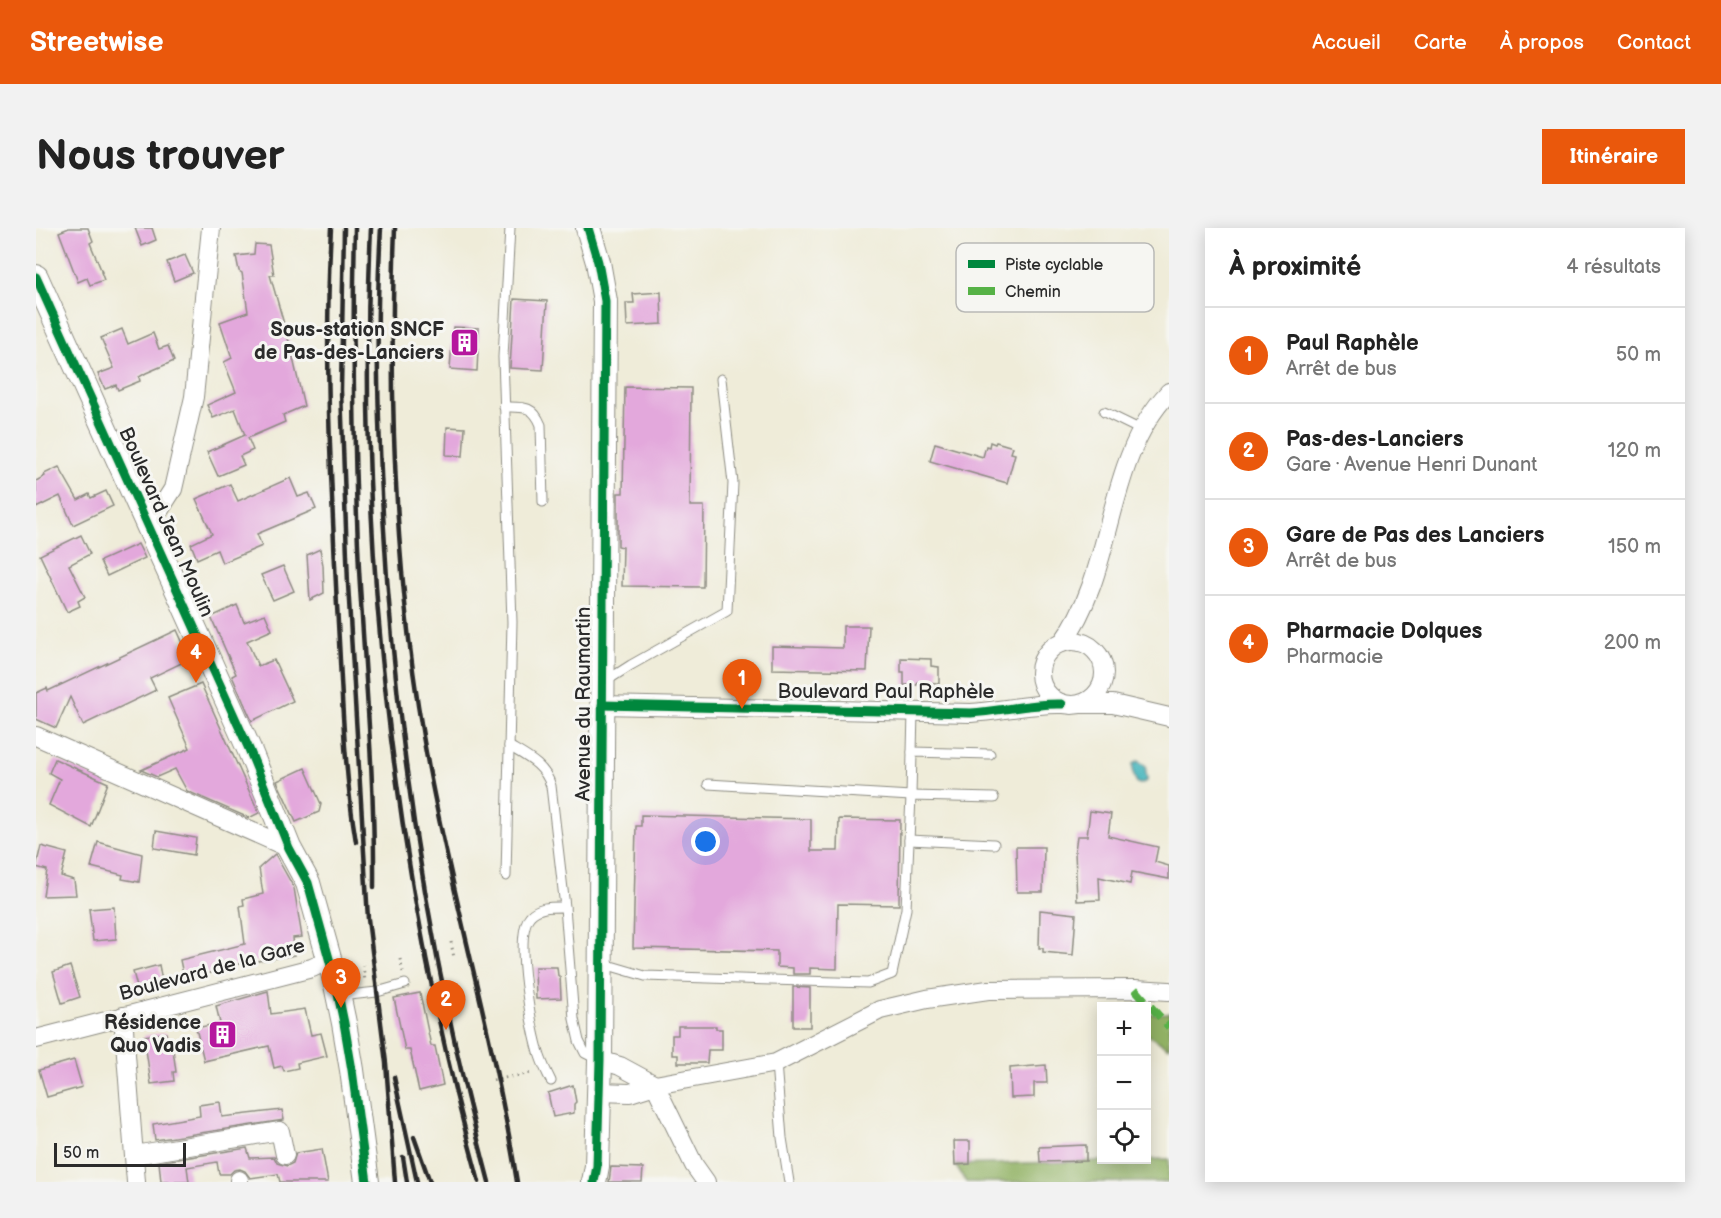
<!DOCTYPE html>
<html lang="fr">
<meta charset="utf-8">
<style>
:root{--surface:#fff;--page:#f2f2f2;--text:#222;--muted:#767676;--line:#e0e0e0;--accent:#ea580c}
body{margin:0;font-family:"Balsamiq Sans",sans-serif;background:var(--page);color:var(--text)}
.controls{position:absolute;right:18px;bottom:18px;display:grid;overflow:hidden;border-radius:0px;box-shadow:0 3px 15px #0003}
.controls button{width:54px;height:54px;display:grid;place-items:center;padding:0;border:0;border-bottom:2px solid var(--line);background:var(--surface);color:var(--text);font:30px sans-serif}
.scale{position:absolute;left:18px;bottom:15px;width:132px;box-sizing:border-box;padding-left:6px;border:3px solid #2b2b2b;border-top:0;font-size:16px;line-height:21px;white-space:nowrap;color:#2b2b2b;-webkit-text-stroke:4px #f6f6f2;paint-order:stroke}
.you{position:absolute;left:670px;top:614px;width:21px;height:21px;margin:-15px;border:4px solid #fff;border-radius:50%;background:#1a73e8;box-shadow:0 0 0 9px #1a73e833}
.badge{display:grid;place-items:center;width:39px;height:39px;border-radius:50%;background:var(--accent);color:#fff;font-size:20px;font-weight:700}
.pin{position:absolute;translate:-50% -50px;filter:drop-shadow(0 2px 3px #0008)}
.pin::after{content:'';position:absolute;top:32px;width:21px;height:18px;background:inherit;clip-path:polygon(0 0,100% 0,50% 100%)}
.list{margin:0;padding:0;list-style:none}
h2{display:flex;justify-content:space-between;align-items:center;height:78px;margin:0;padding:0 24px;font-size:26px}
h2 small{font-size:20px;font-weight:400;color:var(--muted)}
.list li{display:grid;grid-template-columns:39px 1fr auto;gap:18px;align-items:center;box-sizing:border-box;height:96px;padding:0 24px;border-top:2px solid var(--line)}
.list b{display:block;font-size:22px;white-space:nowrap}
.list p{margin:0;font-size:20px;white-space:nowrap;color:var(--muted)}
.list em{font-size:20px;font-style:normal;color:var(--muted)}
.icon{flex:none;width:33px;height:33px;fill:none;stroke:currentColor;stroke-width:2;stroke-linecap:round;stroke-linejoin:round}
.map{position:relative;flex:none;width:1133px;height:954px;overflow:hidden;border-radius:0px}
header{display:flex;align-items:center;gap:36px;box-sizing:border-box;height:84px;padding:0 30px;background:var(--accent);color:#fff}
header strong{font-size:28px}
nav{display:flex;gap:33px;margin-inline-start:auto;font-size:21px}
.intro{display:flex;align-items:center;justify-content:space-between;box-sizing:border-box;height:144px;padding:0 36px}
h1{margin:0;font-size:42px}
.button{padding:15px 27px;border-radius:0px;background:var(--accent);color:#fff;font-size:21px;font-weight:700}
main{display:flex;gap:36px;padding:0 36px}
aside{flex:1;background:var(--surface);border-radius:0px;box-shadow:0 3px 15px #0003}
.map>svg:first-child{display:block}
.forest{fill:#92b265;stroke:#5e6e48;stroke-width:1.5}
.water{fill:#46b6bd;stroke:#387074;stroke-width:1.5}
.building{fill:#e3a8dc}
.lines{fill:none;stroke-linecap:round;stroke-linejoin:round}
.lane-casing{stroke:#8d8c82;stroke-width:11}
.street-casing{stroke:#8d8c82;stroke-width:20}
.secondary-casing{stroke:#8d8c82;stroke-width:26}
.path{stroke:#8d8c82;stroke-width:3;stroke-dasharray:1.5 4.5;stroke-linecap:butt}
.lane{stroke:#fff;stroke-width:9}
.street{stroke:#fff;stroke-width:18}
.secondary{stroke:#fff;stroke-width:24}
.rail{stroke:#2b2b2b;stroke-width:4.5}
.quiet{stroke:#56b246;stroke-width:8;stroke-dasharray:15 8;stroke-linecap:butt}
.cycleway-casing{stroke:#f6f6f2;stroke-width:13}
.cycleway{stroke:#00873e;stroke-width:9}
.labels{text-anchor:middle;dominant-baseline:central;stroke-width:6;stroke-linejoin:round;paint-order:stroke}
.poi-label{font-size:20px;font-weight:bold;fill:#2b2b2b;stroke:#f6f6f2;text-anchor:end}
.street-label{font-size:20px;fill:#2b2b2b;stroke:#f6f6f2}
.key{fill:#f6f6f2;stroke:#b9b9b6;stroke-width:1.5}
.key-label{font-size:16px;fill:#2b2b2b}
</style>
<header>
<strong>Streetwise</strong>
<nav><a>Accueil</a><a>Carte</a><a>À propos</a><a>Contact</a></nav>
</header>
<div class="intro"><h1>Nous trouver</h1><a class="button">Itinéraire</a></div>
<main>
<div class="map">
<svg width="1133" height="954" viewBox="0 0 1133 954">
<rect width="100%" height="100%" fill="#f6f6f2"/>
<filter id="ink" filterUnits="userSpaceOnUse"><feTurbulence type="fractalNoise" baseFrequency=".0167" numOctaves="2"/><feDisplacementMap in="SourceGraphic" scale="12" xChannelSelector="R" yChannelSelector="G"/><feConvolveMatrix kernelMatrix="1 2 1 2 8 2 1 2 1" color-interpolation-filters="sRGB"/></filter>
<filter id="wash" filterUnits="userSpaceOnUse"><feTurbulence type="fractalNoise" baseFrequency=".008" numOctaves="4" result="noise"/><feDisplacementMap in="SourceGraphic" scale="24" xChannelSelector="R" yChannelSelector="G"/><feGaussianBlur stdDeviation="1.35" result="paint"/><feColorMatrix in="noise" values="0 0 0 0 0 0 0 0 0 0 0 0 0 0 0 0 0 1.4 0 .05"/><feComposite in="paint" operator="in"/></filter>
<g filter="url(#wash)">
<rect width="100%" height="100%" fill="#efecd9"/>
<!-- forest -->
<g class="forest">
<polygon points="1133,785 1133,820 1110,806 1111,786"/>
<polygon points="1133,931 1133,954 930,954 919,937"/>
</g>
<!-- water -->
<path class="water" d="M1102 533 1110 538C1108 544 1112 548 1111 553L1104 556 1101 555 1097 545V536Z"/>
<g id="blocks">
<!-- building -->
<g class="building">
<polygon points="33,0 52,0 57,13 54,15 66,44 65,44 68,52 54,57 51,50 42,54 23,4"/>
<polygon points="99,0 116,0 120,12 106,18"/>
<polygon points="219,16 233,17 238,47 234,47 254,117 268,178 247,187 249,194 212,210 217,222 204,228 208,237 182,248 171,224 209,207 199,181 177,190 171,177 200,164 188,134 196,130 184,94 212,84 206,45 203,43 200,28 218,26"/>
<polygon points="149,27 157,45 138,53 131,34"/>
<polygon points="625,64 626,96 591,98 590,75 598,75 597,66"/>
<polygon points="478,71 511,73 507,142 474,140"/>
<polygon points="417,99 443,100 441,143 414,141"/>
<polygon points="86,101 92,116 117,105 123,121 132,118 138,133 110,145 103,149 104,153 82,162 80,157 69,161 62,146 78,140 65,110"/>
<polygon points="589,159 655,160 654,278 668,278 667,359 586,358 587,319 582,318 582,265 587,265"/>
<polygon points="411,199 429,200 427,228 410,227"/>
<polygon points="954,214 959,216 960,214 977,219 975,225 979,226 971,255 894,233 899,215 947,229 950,218 953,219"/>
<polygon points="23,239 42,272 53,266 55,270 70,263 77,278 37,297 24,268 0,280 0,253 9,248 8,246"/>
<polygon points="254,250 262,269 273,265 280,281 221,306 226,318 186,335 181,322 161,331 155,316 176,306 160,271 194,256 202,273"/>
<polygon points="45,307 54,326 33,337 49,369 42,373 44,378 31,384 4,327"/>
<polygon points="102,316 109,330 71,348 64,333"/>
<polygon points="284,321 287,337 288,365 274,372 271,327"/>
<polygon points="247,338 258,363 237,372 225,347"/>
<polygon points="201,377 208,394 229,386 236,402 211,413 222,438 238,432 257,473 216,493 196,448 200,446 175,389"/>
<polygon points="807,398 833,398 831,443 736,441 736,418 807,420"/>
<polygon points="141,402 154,431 114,450 120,462 47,497 34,469 20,500 0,491 0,465 11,460 12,463"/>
<polygon points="865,430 895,431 895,438 903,439 903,455 882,454 881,457 868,457 868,444 865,444"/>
<polygon points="165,456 223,585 213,590 151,563 139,541 121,549 105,542 154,520 132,470"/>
<polygon points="19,531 72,555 55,599 13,577 24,551 13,545"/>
<polygon points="269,540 285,576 283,584 260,594 241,553"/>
<polygon points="1054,583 1075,586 1072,608 1122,619 1119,634 1133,638 1133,651 1096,644 1094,656 1063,649 1064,672 1041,673 1039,623 1041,608 1051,608"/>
<polygon points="605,587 775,591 775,623 802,623 803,591 864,592 863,677 802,676 801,741 774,740 774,746 757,746 757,740 741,739 741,723 597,720 600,598 605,598"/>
<polygon points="120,603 160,610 158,627 118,620"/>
<polygon points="62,614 106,626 103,654 86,651 87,647 55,639"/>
<polygon points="5,618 31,625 25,648 38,652 40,667 7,668 11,642 0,639"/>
<polygon points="980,619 1008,619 1007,664 981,664"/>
<polygon points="239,626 258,660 266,709 257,710 259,727 196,737 197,740 148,751 144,732 209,716 204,678 208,677 207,671 227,666 223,640"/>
<polygon points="78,679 80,711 57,713 53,681"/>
<polygon points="1004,682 1040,686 1037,727 1007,724 1007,720 1003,720"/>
<polygon points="123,737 126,753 101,759 97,744"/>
<polygon points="34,738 44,769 26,775 17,744"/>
<polygon points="499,739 521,739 522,748 524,748 525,770 500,771"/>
<polygon points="757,759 774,760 774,799 757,799"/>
<polygon points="232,763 235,786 269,781 275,807 285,805 291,828 261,835 262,840 248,843 246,838 238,840 233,818 168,833 160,800 184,795 180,778"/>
<polygon points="384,765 395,818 399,818 407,857 383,863 374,822 369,822 358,770"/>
<polygon points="642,798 680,798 680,801 686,801 686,822 672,822 671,835 642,835 642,827 636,827 636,807 642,807"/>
<polygon points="130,805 132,815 136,814 140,844 137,844 138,853 115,856 108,808"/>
<polygon points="38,832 46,859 11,869 3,842"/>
<polygon points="1010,837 1011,855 998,855 998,869 975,870 974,840"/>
<polygon points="537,857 540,874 538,876 538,885 517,889 512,865"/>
<polygon points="184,874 186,889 246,882 248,892 119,912 117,896 164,888 163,877"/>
<polygon points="918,913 934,913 934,936 919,937"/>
<polygon points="1050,917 1050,933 1004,934 1003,919"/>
<polygon points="211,920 214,930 238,929 241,935 251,938 257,935 260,925 286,921 292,954 244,954 242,946 214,950 209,943 204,941 198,942 194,946 183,946 181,934 151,939 153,954 125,954 123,934"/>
<polygon points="575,939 607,940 606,954 573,954"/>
</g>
</g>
</g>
<g filter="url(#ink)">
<use href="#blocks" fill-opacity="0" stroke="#8d8c82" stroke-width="1.5"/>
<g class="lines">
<defs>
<g id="lane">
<path d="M468 179C487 179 497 177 505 197L507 274"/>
<polyline points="1068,184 1105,202"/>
<polyline points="570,453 595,437 691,383 697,255 685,151"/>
<path d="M473 518C491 529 509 537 515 558L529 679"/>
<polyline points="876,524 877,484"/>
<polyline points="672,556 875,568 876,524 954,526"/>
<polyline points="873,612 958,616"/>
<polyline points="470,648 476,394 467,129 474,0"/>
<polyline points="565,735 609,748 832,755 856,746 870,681 875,568 958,570"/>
<polyline points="304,768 341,764 369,756"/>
<polyline points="740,835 746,910 753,954"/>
<path d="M515 853C511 845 507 837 504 828 496 803 477 708 494 688 503 678 516 679 529 679L538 791 543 813 549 825 563 832"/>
</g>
<g id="street">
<polyline points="112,300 137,261 158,169 175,0"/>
<circle cx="1036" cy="445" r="32"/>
<path d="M1026 415C1081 340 1067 234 1133 164"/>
<polyline points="1046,476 1077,476 1133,489"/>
<path d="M566 477 935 485C966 483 995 475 1026 476"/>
<polyline points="0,508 253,620"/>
<polyline points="87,788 100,954"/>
<polyline points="0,811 276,740 293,732"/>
<polyline points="564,832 584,838 619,857"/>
<polyline points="619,857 658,937 670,954"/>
<polyline points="563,864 594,865 619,857 740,835 844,782 891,771 952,762 1099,761 1133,763"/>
<polyline points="98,927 244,903 249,927"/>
<polyline points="203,952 203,954"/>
</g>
<g id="secondary">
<polyline points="552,0 562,34 569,73 564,832 561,938 558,954"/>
<polyline points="0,49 213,521 253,620 272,655 299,752 308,795 316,842 331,954"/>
</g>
</defs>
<!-- lane casing -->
<use href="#lane" class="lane-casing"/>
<!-- street casing -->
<use href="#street" class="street-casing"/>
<!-- secondary casing -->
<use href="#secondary" class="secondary-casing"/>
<!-- path -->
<g class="path">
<polyline points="415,714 418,730"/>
<polyline points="364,731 367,744"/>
<polyline points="327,737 329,753"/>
<polyline points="457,852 496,845"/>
</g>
<!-- lane -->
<use href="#lane" class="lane"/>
<!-- street -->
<use href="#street" class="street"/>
<!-- secondary -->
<use href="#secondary" class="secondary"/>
<!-- rail -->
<g class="rail">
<path d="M295 0C288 126 295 252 301 378 306 457 307 536 320 614"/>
<polyline points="308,0 305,162 312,356 332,691 350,835 359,954"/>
<path d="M319 0C316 114 318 227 323 341 329 447 339 553 338 659"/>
<path d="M335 0C320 320 358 646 443 954"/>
<path d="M345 0C339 95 342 190 347 286 359 512 394 735 453 954"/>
<path d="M359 0C352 181 359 363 393 541 419 680 459 815 481 954"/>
<polyline points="358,849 381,954"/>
<polyline points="378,909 394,954"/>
<polyline points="367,929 371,954"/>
</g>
<!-- quiet -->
<polyline class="quiet" points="1099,761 1133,799"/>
<defs>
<g id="cycleway">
<polyline points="552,0 562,34 569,73 564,832 561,938 558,954"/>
<polyline points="0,49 213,521 253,620 272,655 299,752 308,795 316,842 331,954"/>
<path d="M566 477 935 485C966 483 995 475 1026 476"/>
</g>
</defs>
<!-- cycleway casing -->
<use href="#cycleway" class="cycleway-casing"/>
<!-- cycleway -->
<use href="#cycleway" class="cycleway"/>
</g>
</g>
<!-- icons -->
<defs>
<symbol id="building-square" viewBox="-11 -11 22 22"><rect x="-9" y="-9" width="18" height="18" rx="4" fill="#b5179e" stroke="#f6f6f2"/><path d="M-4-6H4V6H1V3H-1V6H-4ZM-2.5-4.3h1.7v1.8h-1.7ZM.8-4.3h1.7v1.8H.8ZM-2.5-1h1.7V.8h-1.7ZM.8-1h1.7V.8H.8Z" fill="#fff"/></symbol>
</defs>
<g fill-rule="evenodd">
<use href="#building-square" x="412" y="98" width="33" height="33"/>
<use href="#building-square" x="170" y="790" width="33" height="33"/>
</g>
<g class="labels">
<!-- poi labels -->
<g class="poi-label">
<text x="408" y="102">Sous-station SNCF<tspan x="408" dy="23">de Pas-des-Lanciers</tspan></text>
<text x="165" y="795">Résidence<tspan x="165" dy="23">Quo Vadis</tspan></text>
</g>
<!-- street labels -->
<g class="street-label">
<text transform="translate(130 294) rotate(66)">Boulevard Jean Moulin</text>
<text x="850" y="464">Boulevard Paul Raphèle</text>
<text transform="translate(548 476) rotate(-90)">Avenue du Raumartin</text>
<text transform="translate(176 742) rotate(-15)">Boulevard de la Gare</text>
</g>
</g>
<!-- legend -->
<rect x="920" y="15" width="198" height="69" rx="9" class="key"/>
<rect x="932" y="32" width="27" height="8" fill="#00873e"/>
<rect x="932" y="59" width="27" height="8" fill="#56b246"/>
<g class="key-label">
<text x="969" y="42">Piste cyclable</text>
<text x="969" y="69">Chemin</text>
</g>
</svg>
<div class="controls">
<button>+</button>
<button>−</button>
<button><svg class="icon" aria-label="locate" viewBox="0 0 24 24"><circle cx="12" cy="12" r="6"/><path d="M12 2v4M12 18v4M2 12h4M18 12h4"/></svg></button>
</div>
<div class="scale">50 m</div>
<div class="you"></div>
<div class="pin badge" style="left:706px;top:481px">1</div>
<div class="pin badge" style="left:410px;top:802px">2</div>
<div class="pin badge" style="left:305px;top:780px">3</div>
<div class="pin badge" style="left:160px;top:455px">4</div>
</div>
<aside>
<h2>À proximité<small>4 résultats</small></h2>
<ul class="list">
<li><span class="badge">1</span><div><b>Paul Raphèle</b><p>Arrêt de bus</p></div><em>50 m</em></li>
<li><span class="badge">2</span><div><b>Pas-des-Lanciers</b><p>Gare · Avenue Henri Dunant</p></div><em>120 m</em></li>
<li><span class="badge">3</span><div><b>Gare de Pas des Lanciers</b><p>Arrêt de bus</p></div><em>150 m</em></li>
<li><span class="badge">4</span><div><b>Pharmacie Dolques</b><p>Pharmacie</p></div><em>200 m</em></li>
</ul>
</aside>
</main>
